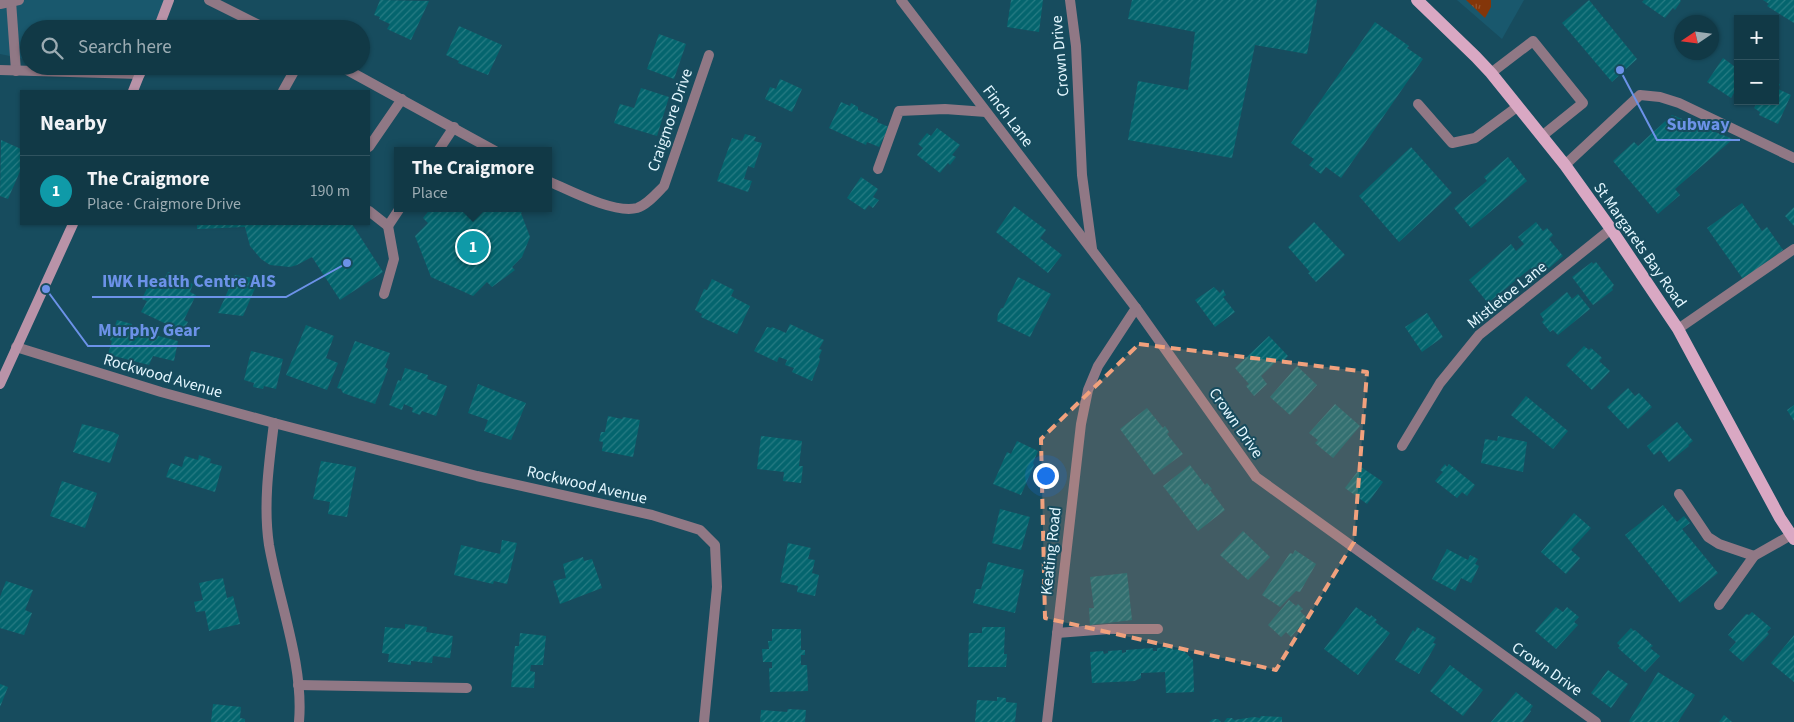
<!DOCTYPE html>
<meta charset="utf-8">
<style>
:root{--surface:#113946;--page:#1a404d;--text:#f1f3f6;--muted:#9cacb3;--line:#30535f;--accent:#f1a17d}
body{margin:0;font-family:"Source Sans 3",sans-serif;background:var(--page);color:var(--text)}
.controls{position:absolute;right:15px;top:15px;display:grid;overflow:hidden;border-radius:0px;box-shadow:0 1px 4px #0004}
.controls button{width:45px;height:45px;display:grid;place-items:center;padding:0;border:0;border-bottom:1px solid var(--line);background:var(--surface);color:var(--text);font:25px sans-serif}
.compass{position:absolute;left:1674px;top:15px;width:45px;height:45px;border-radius:50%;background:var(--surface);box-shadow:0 1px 4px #0004;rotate:257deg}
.you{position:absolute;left:1045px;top:475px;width:18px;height:18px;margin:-12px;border:4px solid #fff;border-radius:50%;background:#1a73e8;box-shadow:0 0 0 8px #1a73e833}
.badge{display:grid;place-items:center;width:32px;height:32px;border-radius:50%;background:var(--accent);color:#fff;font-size:16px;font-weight:700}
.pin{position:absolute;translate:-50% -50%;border:2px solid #fff;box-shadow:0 1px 5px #0006}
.popup{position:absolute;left:394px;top:147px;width:158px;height:65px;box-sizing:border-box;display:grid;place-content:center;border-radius:0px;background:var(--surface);filter:drop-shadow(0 1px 4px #0005);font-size:16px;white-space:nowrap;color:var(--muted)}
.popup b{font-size:19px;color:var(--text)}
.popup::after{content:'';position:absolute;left:50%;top:100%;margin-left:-10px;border:10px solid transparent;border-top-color:var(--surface)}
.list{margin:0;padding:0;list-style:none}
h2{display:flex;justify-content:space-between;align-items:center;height:65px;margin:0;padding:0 20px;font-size:21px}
h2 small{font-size:16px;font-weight:400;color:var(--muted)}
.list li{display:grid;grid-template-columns:32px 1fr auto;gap:15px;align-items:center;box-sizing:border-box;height:70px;padding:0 20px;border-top:1px solid var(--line)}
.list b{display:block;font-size:19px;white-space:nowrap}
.list p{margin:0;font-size:16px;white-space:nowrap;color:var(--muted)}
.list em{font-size:16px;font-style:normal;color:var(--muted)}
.icon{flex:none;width:28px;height:28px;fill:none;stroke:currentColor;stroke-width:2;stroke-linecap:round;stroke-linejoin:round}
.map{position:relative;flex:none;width:1794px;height:722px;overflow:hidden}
.search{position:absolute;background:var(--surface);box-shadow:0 1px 4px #0004;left:20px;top:20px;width:350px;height:55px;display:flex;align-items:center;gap:12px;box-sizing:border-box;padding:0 18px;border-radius:28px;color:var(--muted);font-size:19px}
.panel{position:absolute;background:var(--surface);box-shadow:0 1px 4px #0004;left:20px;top:90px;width:350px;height:135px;border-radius:0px}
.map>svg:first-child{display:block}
.built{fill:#19586d}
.grass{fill:url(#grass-tufts)}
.building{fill:url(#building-hatch)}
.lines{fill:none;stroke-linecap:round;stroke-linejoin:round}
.lane{stroke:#907885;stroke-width:10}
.street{stroke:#907885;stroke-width:10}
.secondary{stroke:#b993a8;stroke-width:10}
.primary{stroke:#d9a8c3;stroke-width:12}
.marked{fill:#f1a17d;fill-opacity:0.2;stroke:#f1a17d;stroke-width:4;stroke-dasharray:10 6;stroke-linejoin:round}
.labels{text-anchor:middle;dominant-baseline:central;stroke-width:4;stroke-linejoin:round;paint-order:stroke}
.street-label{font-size:16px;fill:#e3f7ff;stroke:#174c5e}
.leader{fill:none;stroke:#6c92e8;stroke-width:2}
.callout-dot{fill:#6c92e8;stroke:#174c5e;stroke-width:2}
.callout-label{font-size:18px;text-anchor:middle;font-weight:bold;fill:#6c92e8;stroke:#174c5e;stroke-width:4;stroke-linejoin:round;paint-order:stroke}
</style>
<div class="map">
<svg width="1794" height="722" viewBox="0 0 1794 722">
<defs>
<pattern id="grass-tufts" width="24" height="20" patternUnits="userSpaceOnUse" patternTransform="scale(1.25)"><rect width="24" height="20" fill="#843609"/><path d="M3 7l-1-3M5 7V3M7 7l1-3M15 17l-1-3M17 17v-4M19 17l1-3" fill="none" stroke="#95542e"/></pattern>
<pattern id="building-hatch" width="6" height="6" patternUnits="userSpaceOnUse" patternTransform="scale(1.25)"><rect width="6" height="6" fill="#04656e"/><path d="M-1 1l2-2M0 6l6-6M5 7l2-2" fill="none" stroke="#287c84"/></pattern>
</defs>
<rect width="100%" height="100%" fill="#174c5e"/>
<!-- built -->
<g class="built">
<polygon points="0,0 170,0 159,29 29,29 29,60 0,54"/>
<polygon points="1457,0 1524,0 1502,39"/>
<polygon points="63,66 143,66 136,80"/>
</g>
<!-- grass -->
<polygon class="grass" points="1466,0 1491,0 1491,7 1485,18"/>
<!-- building -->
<g class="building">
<polygon points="380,0 429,1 411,40 387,29 390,24 379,19 380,17 374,15"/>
<polygon points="1011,0 1043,0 1039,32 1007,27"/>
<polygon points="1132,0 1317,0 1307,54 1255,45 1232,158 1128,140 1138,81 1188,90 1195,32 1128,19"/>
<polygon points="1589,0 1637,59 1612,82 1562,23"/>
<polygon points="1644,0 1680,0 1681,1 1675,10 1673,8 1665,18 1642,2"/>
<polygon points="1763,0 1794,0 1794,23 1767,6 1769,4"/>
<polygon points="1375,22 1409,46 1407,48 1423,59 1341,178 1326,167 1321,174 1309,165 1314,159 1291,143"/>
<polygon points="459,26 502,45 488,75 458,63 459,61 446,55"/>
<polygon points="659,34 686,44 674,79 647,69"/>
<polygon points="1723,58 1734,66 1738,60 1738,86 1731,98 1707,82"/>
<polygon points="780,79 802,89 792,112 765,99 770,87 776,89"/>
<polygon points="1775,82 1780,84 1778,89 1791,95 1778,124 1759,115 1760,112 1754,108 1758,101 1775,101"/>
<polygon points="641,88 669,97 657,136 614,123 620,104 634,108"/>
<polygon points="841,102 850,106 851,103 858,107 858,110 878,119 877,122 889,127 879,147 867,142 866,145 829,128"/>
<polygon points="1672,115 1733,139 1675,189 1680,195 1658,214 1613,161 1634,142 1638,146"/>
<polygon points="937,128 960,145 952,155 956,157 950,165 948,163 940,173 917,155 923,148 918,144 927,133 931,136"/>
<polygon points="745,134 756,137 754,141 762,143 754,168 748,166 744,179 752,181 748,192 717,181 732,138 742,141"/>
<polygon points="1,140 21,149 21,169 8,199 0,196"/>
<polygon points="1411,147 1452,193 1399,242 1359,196"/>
<polygon points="1508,157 1527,181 1471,228 1454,208 1487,181 1484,177"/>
<polygon points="861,177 878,189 873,197 879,200 873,208 869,205 865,210 847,198"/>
<polygon points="1742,203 1762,231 1767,227 1783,250 1743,279 1707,228"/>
<polygon points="1014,206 1046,230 1040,238 1062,255 1048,273 996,232"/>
<polygon points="1794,207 1794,226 1785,216"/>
<polygon points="431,208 525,208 521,213 530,237 522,257 512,267 515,270 492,287 487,282 473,296 431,277 415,236 428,223 423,218"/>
<polygon points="1314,222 1345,255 1316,282 1308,273 1310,272 1288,247"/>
<polygon points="1536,222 1543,231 1547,228 1553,235 1549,239 1563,256 1547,270 1544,266 1535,274 1531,268 1488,303 1469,280 1511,244 1516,251 1524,244 1518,237"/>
<polygon points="197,224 352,224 383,272 340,300 312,257 297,265 290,267 270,265 261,259 250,246 245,227 197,229"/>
<polygon points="1592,262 1593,264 1596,262 1614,285 1612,288 1613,290 1593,305 1572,277"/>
<polygon points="168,272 193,284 190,292 196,295 184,320 188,322 183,331 180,329 179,330 141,312 147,301 142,299 148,286 153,288 158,277 164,279"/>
<polygon points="235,275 259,279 243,316 218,313"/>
<polygon points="1018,277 1051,294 1030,337 997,321 998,314 1001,308 1003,308"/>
<polygon points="712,279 734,290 731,296 750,306 737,334 701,317 702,314 695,310 704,289 707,290"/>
<polygon points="1214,287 1220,293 1223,289 1226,295 1223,297 1235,312 1215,327 1195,300"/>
<polygon points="1567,292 1572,299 1578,294 1590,309 1558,335 1553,330 1550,332 1542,322 1544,320 1540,314"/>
<polygon points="1427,313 1443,337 1422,352 1405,327"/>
<polygon points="117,320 132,324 131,329 178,341 174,361 153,356 149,365 110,355 108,354 112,341 110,340"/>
<polygon points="790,324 824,340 819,349 822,350 819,357 820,360 812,381 792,372 794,368 785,365 787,360 779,357 777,362 754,351 767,327 771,328 772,327 786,333"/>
<polygon points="306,325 334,336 326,358 338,363 327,390 286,375"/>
<polygon points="1269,336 1288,356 1282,362 1279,359 1261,376 1267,384 1254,396 1246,386 1249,384 1235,368"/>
<polygon points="355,341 390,353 385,367 388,369 375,404 343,393 341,389 337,388"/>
<polygon points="1584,346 1589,350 1591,348 1600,356 1602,358 1599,361 1610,371 1592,390 1566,365"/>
<polygon points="251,351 283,359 276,389 264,386 263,389 253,387 254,383 244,380"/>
<polygon points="1297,366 1317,385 1290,415 1270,397"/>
<polygon points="405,368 428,375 427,379 447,386 436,416 422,411 420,415 412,412 413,408 404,404 402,410 389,405 398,380 401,381"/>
<polygon points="478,384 526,403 511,440 484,431 488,420 468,413"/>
<polygon points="1628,388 1635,396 1639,393 1652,407 1628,429 1607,407"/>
<polygon points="1526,396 1568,431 1553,449 1511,415"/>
<polygon points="1335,404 1360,426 1333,458 1315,443 1318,440 1309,433"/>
<polygon points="1794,405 1794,421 1787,410"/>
<polygon points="1147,408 1163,428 1165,426 1169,432 1167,434 1183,454 1154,475 1120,429"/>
<polygon points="608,416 622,419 623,417 640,420 633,457 602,451 603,442 599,441 601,432 605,432"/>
<polygon points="1677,422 1693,441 1688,445 1689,446 1669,462 1660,450 1654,455 1647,446"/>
<polygon points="82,424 113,432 119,435 110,463 73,452"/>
<polygon points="761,436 802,441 799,466 803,466 801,483 783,481 784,472 757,469"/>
<polygon points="1498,436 1527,442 1523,472 1481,463 1485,439 1497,441"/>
<polygon points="1017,441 1038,451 1033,463 1034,465 1021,495 993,484 1007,452 1011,454"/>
<polygon points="199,455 211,459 210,463 222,466 215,492 166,477 171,463 182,467 185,456 198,460"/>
<polygon points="321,461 356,467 347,517 328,514 330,502 313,499"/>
<polygon points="1445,464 1447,467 1449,464 1475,485 1467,496 1462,492 1457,498 1435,481 1443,472 1440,470"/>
<polygon points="1190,465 1205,485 1207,483 1212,489 1210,490 1225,510 1198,531 1163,486"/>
<polygon points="1361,467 1383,482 1367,504 1345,488"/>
<polygon points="62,481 97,493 85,528 50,516"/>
<polygon points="1663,505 1677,522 1684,516 1690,523 1682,529 1718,573 1680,603 1625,535"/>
<polygon points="1000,509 1030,517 1021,550 992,543"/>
<polygon points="1574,513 1591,528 1571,550 1580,558 1566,574 1541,552"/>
<polygon points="1243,531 1270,557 1248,580 1220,555"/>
<polygon points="502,540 517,543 507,584 494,581 493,584 454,575 461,545 500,554"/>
<polygon points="788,543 811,548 808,559 815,560 812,573 819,575 815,596 797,592 798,586 780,582"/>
<polygon points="1447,549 1468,560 1470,555 1478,559 1475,564 1479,566 1471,583 1461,578 1455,591 1432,579"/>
<polygon points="1295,550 1316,564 1300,592 1296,591 1280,607 1262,595 1290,553 1293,554"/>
<polygon points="583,557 584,561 592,559 602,588 560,604 553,581 566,578 563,564"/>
<polygon points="988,562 1024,570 1015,613 973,603 976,589 981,589"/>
<polygon points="1127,573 1132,620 1090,625 1089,608 1094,608 1090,577"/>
<polygon points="223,578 227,598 233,596 240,624 209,631 205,611 196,612 194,602 203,600 199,583"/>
<polygon points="6,581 33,590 25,610 32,613 24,635 0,628 0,597"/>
<polygon points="1289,600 1296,606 1298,604 1303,609 1300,611 1307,618 1291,637 1286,632 1281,637 1268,625"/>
<polygon points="1356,607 1370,617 1371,615 1377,620 1375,622 1390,633 1358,675 1324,649"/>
<polygon points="1556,607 1563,612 1567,607 1579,617 1574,622 1578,625 1556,649 1535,631"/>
<polygon points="1752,612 1771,628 1767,632 1769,634 1743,662 1729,650 1736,642 1728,635 1746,614 1749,615"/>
<polygon points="405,624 427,627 426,632 453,636 450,658 433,656 432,663 411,661 411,665 388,662 389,654 382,653 385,627 405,629"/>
<polygon points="982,627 1005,627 1004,654 1007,654 1006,667 968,667 969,633 982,633"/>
<polygon points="1417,627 1436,638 1433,643 1436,644 1419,674 1395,660 1413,630 1415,632"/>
<polygon points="1631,628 1634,631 1635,630 1653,646 1650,648 1660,656 1645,672 1618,648 1620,646 1617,643"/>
<polygon points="772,629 801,629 801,650 805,650 805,655 801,655 801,665 807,665 808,691 770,692 769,668 772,668 772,662 763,662 762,649 769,649 768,641 772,641"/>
<polygon points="520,633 546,636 543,665 531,665 530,671 535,672 534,688 511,687 515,646 519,646"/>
<polygon points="1794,635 1794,682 1771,663"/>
<polygon points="1173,647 1173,650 1179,649 1178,647 1180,647 1193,660 1194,692 1166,693 1165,672 1141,673 1141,678 1135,681 1092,683 1090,652 1103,651 1104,654 1108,653 1108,651 1122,650 1122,653 1126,652 1126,650 1153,648 1153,651 1157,651 1157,648"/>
<polygon points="1450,665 1483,690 1463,716 1430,691"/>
<polygon points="1608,670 1628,684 1611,708 1591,693"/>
<polygon points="1658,672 1695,695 1678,722 1630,722 1629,721"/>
<polygon points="0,684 8,687 0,707"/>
<polygon points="1516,692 1533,706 1530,710 1531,711 1523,722 1491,722"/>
<polygon points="997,697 1006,698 1006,702 1017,703 1015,722 975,722 977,700 997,701"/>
<polygon points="213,704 241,707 240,718 245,719 245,722 211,722"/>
<polygon points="788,709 806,710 805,722 760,722 761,710 787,712"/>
<polygon points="1724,715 1732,722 1719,722"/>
<polygon points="1261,716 1282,717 1282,722 1224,722 1227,718 1232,718 1234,720 1254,717 1260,718"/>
<polygon points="1213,719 1218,719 1221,722 1209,722"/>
</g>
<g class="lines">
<!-- lane -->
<g class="lane">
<polyline points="11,1 16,71"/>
<polyline points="0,4 19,0"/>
<polyline points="1491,73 1533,41 1583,103 1542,136"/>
<polyline points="283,91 297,66"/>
<polyline points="1418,104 1452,143 1475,138 1517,107"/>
<polyline points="369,147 402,99"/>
<polyline points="438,151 454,127"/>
<polyline points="369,211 388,226 400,208"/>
<polyline points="384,294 394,259 388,226"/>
<polyline points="1679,494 1708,537 1719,544 1754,556"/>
<polyline points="1719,605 1754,556 1791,535"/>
</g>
<!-- street -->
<g class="street">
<polyline points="209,0 267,29"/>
<polyline points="901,0 1136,308 1256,477 1596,722"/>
<polyline points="1070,0 1076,46 1082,175 1092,249"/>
<polyline points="340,66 495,151"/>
<polyline points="0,70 140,74"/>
<polyline points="1565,165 1640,95 1660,97 1679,103 1794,158"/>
<polyline points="878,169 899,111 945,109 986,112"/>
<path d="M548 181C569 190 614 214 637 208 647 205 656 194 664 186L709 55"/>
<polyline points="1678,329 1794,249"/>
<polyline points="16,347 161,392 274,423 477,476 652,515 700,530 715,545 717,587 704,722"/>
<path d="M274 423C269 463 263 505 269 545 279 602 304 665 299 722"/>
<polyline points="1402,446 1440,383 1479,335 1611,229"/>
<polyline points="1057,633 1109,629 1158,629"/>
<polyline points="298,685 467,688"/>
<polyline points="1047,722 1081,424 1088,390 1098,366 1136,308"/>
</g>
<!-- secondary -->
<g class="secondary">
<polyline points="158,29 169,0"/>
<polyline points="133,91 143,66"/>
<polyline points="0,384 73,224"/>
</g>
<!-- primary -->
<polyline class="primary" points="1417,0 1476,57 1491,73 1565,165 1611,229 1678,329 1780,518 1794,539"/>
</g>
<!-- marked area -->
<path class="marked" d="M1139 344 1367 372 1354 542 1276 670 1045 618 1041 439Z"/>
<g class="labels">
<!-- street labels -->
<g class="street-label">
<text transform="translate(1060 56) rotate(-95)">Crown Drive</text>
<text transform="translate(1008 116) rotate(53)">Finch Lane</text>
<text transform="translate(670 120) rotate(-71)">Craigmore Drive</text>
<text transform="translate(1640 245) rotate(55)">St Margarets Bay Road</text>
<text transform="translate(1507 295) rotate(-39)">Mistletoe Lane</text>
<text transform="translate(163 376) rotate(16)">Rockwood Avenue</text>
<text transform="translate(1236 423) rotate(55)">Crown Drive</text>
<text transform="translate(587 485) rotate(13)">Rockwood Avenue</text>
<text transform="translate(1051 551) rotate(-84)">Keating Road</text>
<text transform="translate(1547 669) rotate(35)">Crown Drive</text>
</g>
</g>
<!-- callouts -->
<path class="leader" d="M1620 70L1657 140H1740M347 263L286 297H92M46 289L88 346H210"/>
<g class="callout-dot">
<circle cx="1620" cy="70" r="5"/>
<circle cx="347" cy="263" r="5"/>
<circle cx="46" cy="289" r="5"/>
</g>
<g class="callout-label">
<text x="1698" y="130">Subway</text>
<text x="189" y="287">IWK Health Centre AIS</text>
<text x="149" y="336">Murphy Gear</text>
</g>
</svg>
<div class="controls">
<button>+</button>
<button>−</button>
</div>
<svg class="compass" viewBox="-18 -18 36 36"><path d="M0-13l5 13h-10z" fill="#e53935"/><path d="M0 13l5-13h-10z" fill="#9cacb3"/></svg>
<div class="you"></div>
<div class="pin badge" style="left:473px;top:247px;background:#0f9aa8">1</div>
<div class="popup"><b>The Craigmore</b>Place</div>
<div class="search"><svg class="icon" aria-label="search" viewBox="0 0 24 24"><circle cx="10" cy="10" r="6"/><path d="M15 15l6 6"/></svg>Search here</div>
<section class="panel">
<h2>Nearby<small></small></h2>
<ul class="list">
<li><span class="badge" style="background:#0f9aa8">1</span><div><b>The Craigmore</b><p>Place · Craigmore Drive</p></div><em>190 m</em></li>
</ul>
</section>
</div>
